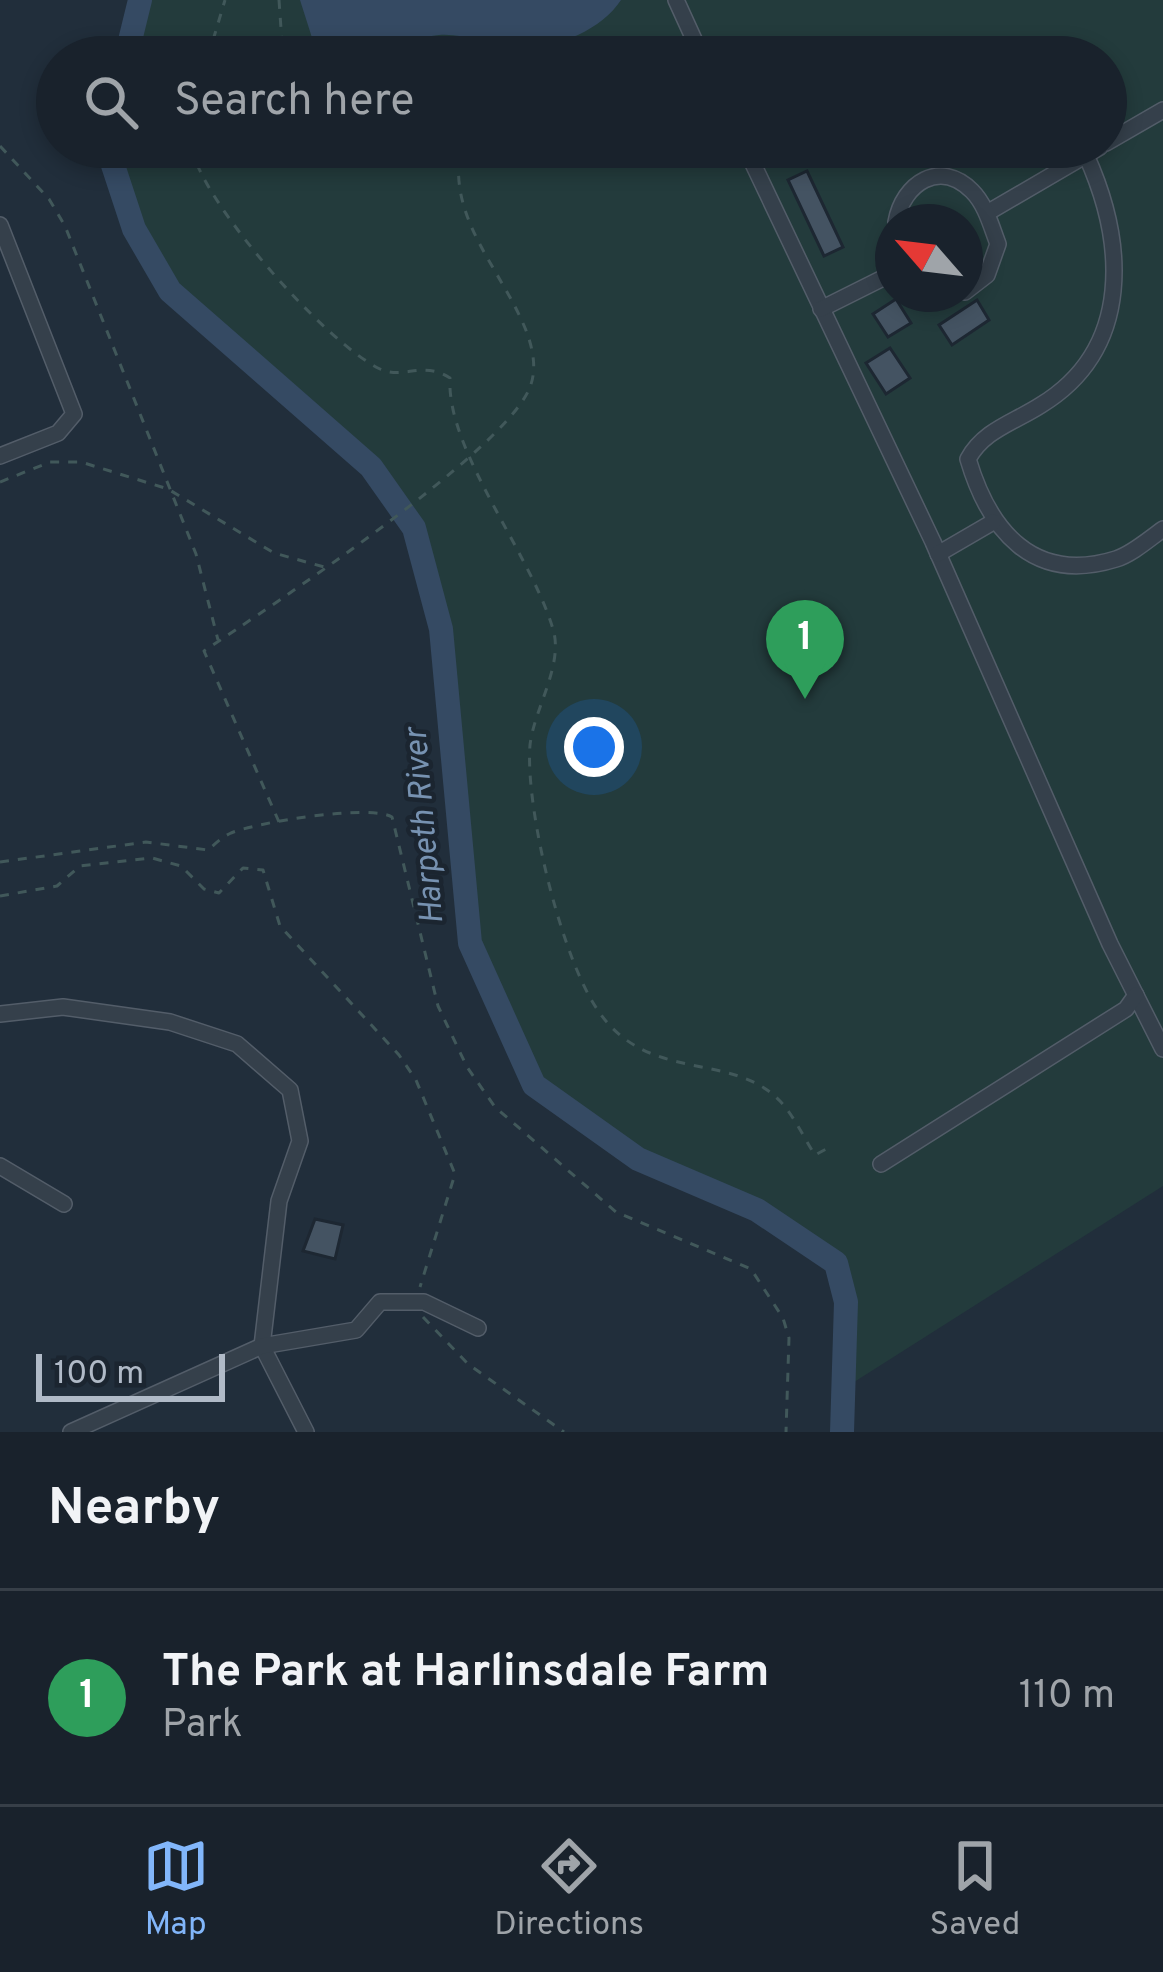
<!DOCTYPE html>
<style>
:root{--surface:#19222c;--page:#262f38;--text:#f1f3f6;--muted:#9fa4a9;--line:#373f48;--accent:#82b6fa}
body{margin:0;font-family:Overpass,sans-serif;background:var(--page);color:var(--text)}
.compass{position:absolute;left:875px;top:204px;width:108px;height:108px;border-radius:50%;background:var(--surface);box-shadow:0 6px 18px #0003;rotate:298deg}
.scale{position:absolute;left:36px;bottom:30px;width:189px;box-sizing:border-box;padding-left:12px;border:6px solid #b0bac7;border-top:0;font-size:33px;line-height:42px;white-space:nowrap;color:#b0bac7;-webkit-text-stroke:9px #1b2530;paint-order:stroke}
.you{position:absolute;left:594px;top:747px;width:42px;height:42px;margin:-30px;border:9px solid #fff;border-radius:50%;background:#1a73e8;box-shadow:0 0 0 18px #1a73e833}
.badge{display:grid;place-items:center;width:78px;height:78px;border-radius:50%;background:var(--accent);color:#fff;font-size:39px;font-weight:700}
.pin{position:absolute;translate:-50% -99px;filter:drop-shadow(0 3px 6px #0008)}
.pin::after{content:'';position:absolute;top:63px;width:42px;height:36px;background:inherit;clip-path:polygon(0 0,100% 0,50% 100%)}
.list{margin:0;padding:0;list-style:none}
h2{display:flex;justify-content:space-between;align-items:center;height:156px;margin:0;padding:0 48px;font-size:51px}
h2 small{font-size:39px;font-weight:400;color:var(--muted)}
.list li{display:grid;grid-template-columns:78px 1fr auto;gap:36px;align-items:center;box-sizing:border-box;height:216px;padding:0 48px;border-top:3px solid var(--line)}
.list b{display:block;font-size:45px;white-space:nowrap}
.list p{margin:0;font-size:39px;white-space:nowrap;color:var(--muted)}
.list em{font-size:39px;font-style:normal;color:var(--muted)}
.icon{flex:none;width:66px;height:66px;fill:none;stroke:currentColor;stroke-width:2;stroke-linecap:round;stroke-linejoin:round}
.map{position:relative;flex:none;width:1163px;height:1432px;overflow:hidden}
.search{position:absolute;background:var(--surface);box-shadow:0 6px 18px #0003;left:36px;right:36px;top:36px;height:132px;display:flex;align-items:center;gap:30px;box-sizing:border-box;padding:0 42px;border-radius:66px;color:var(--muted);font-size:45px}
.sheet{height:372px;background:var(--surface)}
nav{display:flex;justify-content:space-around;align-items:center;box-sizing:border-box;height:168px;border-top:3px solid var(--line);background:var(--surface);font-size:33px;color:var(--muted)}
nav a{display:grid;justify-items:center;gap:6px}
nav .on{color:var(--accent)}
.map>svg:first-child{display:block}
.green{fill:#233b3c;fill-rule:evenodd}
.water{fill:#354a63}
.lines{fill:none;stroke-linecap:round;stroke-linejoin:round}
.river{stroke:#354a63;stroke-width:24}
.building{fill:#445362;stroke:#1d2732;stroke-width:3}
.minor-casing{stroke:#535d69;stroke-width:18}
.path{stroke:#41585a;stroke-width:3;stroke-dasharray:9 9;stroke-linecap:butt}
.minor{stroke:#35404b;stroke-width:15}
.labels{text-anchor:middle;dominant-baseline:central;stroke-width:9;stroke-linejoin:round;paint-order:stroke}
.water-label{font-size:33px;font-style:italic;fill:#7792b1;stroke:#1b2530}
</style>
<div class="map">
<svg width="1163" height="1432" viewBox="0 0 1163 1432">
<rect width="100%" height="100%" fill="#212e3b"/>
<!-- green -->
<path class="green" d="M140 0H1163V1186L840 1391 846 1302 836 1263 757 1210 638 1159 534 1085 470 943 441 629 414 528 371 467 170 291 134 229 105 155 107 147H1106V57H126ZM893 222H965V294H893Z"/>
<!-- water -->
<path class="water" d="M300 0H621C600 32 551 51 513 47 489 45 464 33 439 35 393 40 359 74 314 44Z"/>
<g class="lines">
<!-- river -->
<g class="river">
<polyline points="126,57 140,0"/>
<polyline points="107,147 134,229 170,291 371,467 414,528 441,629 470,943 534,1085 638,1159 757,1210 836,1263 846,1302 842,1432"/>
</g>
</g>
<!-- building -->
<g class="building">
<polygon points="807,171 843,247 824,256 788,180"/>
<polygon points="896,299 911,323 888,337 873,314"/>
<polygon points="977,300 989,320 952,345 939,325"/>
<polygon points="890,348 910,378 886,394 866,363"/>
<polygon points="315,1219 343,1225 335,1259 303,1251"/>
</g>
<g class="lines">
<defs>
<g id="minor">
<polyline points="676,0 702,57"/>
<polyline points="1106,143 1163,110"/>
<polyline points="745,147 933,542 1110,944 1163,1049"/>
<path d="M1086 155C1125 241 1134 348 1041 405 1013 423 984 430 968 459 989 530 1033 585 1116 559 1132 554 1149 539 1163 529"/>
<polyline points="987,213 1100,147"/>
<path d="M896 222C903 183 940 159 972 191 986 205 991 226 998 244L987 275 965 292"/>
<polyline points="0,225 74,414 58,433 0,456"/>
<polyline points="821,309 893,273"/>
<polyline points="938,554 993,522"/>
<polyline points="0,1014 63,1007 170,1022 237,1044 290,1090 300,1141 279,1201 262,1346 306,1432"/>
<polyline points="881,1164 1126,1009 1136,995"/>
<polyline points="0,1166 64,1204"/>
<polyline points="71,1432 262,1346 356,1330 380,1302 424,1302 478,1328"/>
</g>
</defs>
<!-- minor casing -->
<use href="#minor" class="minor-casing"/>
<!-- path -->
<g class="path">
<polyline points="279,0 282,43 293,57"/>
<polyline points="208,57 225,0"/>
<polyline points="0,146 49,199 65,226 196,554 218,640"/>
<path d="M191 147C204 205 326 343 380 369 404 380 422 360 450 378 446 450 530 552 553 629 564 665 534 709 530 745 525 808 561 956 597 1009 647 1085 731 1050 780 1101 794 1116 804 1138 815 1155L828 1148"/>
<polyline points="0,482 50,462 81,462 168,489 274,553 324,567"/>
<path d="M279 822 204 651C270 607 506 451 530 387 537 369 533 350 527 333 503 270 446 219 461 147"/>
<path d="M0 862 146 842 208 850C215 844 222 837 231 833 258 822 369 804 392 817L438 1006 467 1067 495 1107 616 1212 751 1269 783 1318 789 1338 786 1432"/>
<polyline points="0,896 57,886 80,866 152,858 181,866 204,889 219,893 243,868 263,870 280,926 399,1055 416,1080 455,1174 420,1287"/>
<polyline points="423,1317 468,1364 564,1432"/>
</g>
<!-- minor -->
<use href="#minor" class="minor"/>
</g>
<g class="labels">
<!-- water labels -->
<g class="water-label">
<text transform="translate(426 826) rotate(-95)">Harpeth River</text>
</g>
</g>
</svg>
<svg class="compass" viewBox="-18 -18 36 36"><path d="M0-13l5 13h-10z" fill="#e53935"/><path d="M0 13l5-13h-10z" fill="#9fa4a9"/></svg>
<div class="scale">100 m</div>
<div class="you"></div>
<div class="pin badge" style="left:805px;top:699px;background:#2e9e5b">1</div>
<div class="search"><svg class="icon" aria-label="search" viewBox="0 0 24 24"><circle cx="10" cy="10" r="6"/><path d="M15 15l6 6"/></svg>Search here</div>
</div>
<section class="sheet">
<h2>Nearby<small></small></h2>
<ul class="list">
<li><span class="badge" style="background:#2e9e5b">1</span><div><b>The Park at Harlinsdale Farm</b><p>Park</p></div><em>110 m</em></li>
</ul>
</section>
<nav>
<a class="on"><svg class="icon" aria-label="map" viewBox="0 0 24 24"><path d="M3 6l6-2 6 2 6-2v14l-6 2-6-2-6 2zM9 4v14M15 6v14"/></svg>Map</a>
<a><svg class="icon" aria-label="directions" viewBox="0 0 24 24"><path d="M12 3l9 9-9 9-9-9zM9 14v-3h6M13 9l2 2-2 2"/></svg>Directions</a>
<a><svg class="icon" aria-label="saved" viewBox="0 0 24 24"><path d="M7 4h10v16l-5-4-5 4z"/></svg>Saved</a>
</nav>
